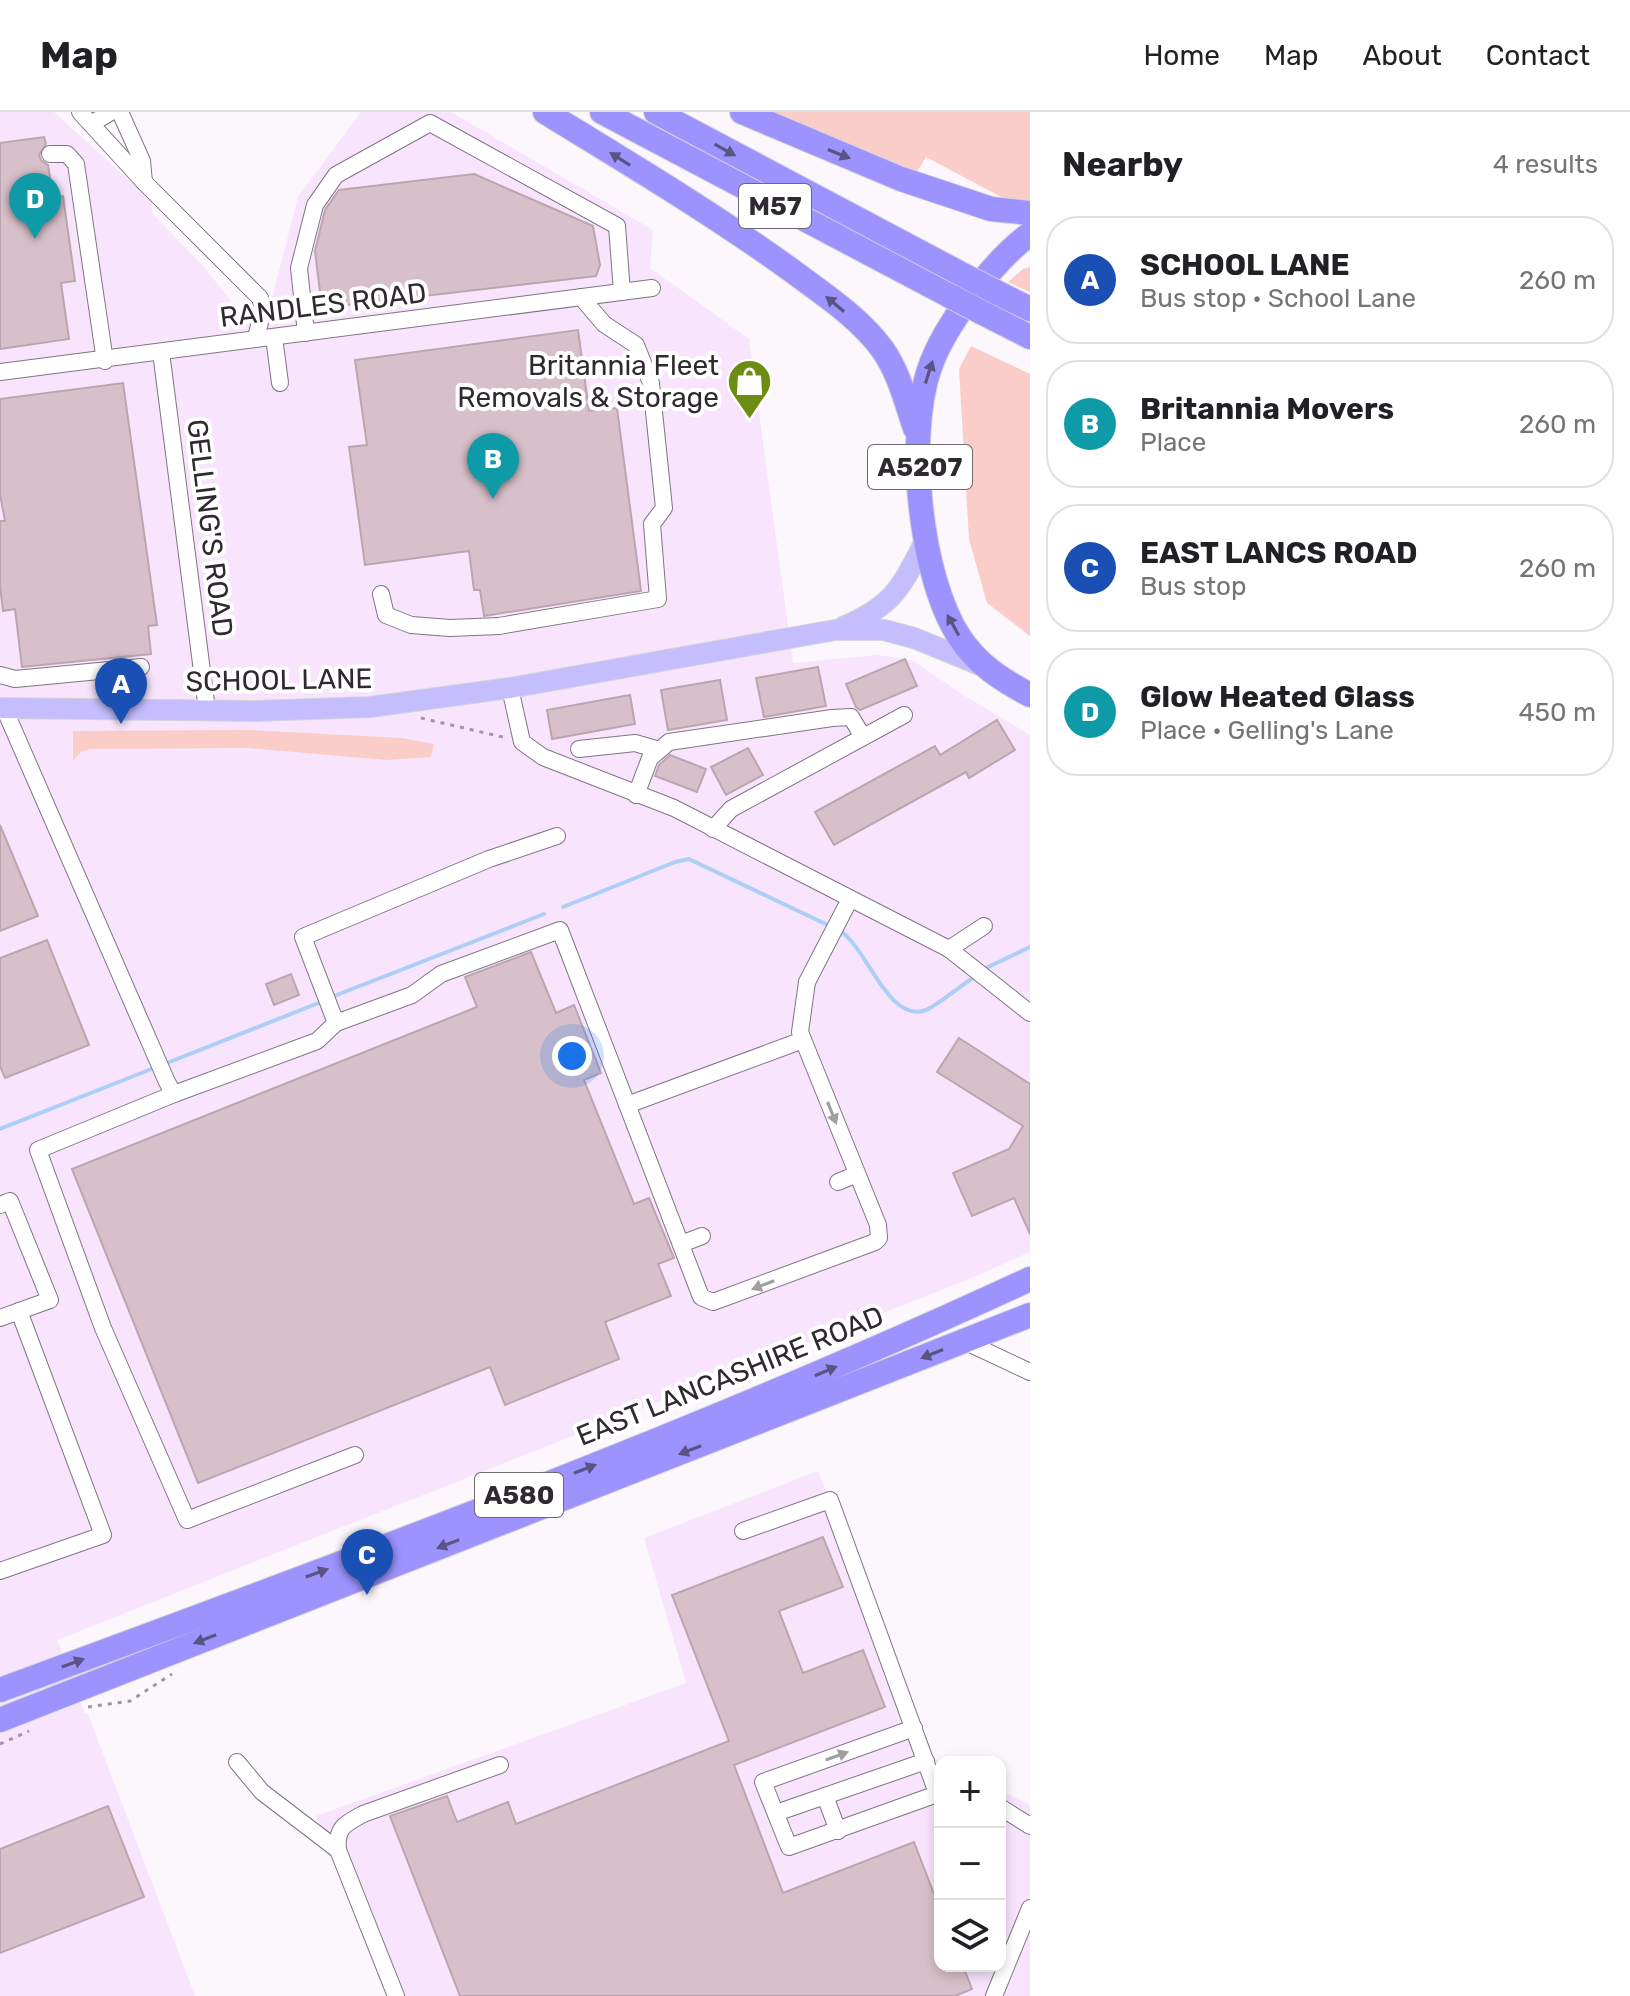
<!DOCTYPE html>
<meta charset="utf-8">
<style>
:root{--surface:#fff;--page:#f6f6f6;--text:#202124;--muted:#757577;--line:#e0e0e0;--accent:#6c8d11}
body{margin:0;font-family:Rubik,sans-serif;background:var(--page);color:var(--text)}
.controls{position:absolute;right:24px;bottom:24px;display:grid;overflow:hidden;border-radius:16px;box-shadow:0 4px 12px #0003}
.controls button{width:72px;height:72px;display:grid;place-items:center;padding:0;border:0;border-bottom:2px solid var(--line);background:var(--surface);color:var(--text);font:40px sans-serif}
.you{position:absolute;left:572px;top:944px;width:28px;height:28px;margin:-20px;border:6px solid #fff;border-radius:50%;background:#1a73e8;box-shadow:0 0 0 12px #1a73e833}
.badge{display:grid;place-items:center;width:52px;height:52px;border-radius:50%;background:var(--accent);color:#fff;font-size:26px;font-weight:700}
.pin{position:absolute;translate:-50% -66px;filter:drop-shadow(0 2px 4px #0008)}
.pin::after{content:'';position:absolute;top:42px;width:28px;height:24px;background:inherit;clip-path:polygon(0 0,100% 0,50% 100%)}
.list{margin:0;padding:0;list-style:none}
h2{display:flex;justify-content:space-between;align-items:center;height:104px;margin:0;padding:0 32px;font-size:34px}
h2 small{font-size:26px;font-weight:400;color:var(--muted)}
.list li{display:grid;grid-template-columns:52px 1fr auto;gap:24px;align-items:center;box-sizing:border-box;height:128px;margin:0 16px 16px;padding:0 16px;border:2px solid var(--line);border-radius:32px}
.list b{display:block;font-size:30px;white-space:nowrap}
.list p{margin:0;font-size:26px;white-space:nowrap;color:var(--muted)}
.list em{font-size:26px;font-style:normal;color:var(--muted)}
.icon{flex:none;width:44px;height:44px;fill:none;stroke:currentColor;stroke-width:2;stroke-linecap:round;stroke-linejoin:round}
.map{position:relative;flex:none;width:1030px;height:1884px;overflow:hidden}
header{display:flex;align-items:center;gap:48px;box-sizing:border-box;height:112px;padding:0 40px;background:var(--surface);border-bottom:2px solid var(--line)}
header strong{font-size:38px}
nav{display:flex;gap:44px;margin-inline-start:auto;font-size:28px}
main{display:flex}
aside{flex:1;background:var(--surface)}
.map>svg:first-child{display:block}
.built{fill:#f8e5fd}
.green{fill:#facdc8}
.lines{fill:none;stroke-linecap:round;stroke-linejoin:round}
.stream{stroke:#adcef6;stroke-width:4}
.building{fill:#d7c0c9;stroke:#bba5ae;stroke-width:2}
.minor-casing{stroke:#807484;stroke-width:18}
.major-casing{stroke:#d5d4d6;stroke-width:22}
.highway-casing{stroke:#d5d4d6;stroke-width:26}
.path{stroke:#9d979e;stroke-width:3;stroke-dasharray:4 6;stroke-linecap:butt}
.minor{stroke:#fff;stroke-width:16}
.major{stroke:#c4befe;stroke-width:20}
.highway{stroke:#9d93fe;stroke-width:24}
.highway-bridge-casing{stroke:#d5d4d6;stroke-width:26;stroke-linecap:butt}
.highway-bridge{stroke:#9d93fe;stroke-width:24}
.oneway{fill:#5b5382}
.oneway2{fill:#a19fa2}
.labels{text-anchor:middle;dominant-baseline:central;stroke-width:8;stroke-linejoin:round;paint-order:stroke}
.shield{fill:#fff;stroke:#6d696e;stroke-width:2}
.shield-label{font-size:26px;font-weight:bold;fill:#2f2930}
.street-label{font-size:28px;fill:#2f2930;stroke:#fff}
.poi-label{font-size:28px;fill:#2f2930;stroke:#fff;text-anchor:end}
</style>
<header>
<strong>Map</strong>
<nav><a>Home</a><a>Map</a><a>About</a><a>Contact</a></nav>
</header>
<main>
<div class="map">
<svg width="1030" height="1884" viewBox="0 0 1030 1884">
<rect width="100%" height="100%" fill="#fcf6fd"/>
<!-- built -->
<g class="built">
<polygon points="0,0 54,0 151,88 152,101 203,154 242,202 268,202 298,85 361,0 451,0 653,118 650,156 749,227 793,551 877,543 912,548 965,584 1030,623 1030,1140 974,1165 57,1528 85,1602 88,1602 195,1884 0,1884"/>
<polygon points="818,1359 935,1647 942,1650 940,1854 1000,1854 1000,1678 1030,1693 1030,1884 388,1884 316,1704 686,1571 644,1426"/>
</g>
<!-- green -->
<g class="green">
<polygon points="760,0 1030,0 1030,89 1005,87 926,45 913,66"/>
<polygon points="1030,155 1030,180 1008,170 1023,157"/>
<polygon points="971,234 1030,262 1030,524 987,491 969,427 959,257"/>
<polygon points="249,618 402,626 434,632 431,645 387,648 248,636 90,637 81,640 73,649 73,619"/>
</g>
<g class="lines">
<!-- stream -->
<g class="stream">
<polyline points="563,795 675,750 689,747 832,815"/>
<path d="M840 819C867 835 888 912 926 898 936 894 966 870 977 863"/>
<polyline points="984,857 1030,835"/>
<polyline points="329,886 544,802"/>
<polyline points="162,953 321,890"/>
<polyline points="0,1017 154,956"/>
</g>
</g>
<!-- building -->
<g class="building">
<polygon points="44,25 46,32 39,43 41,48 48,53 53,85 63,84 75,169 61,171 69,227 0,237 0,31"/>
<polygon points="474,62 593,114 600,153 596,164 322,196 315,139 325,98 339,78"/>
<polygon points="578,218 589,299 617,296 641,479 484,504 480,478 474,478 469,439 365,453 349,335 367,333 355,248"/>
<polygon points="123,271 157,513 148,514 151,542 22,555 15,497 3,499 0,474 0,409 5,409 0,382 0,287"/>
<polygon points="905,547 917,574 860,598 856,595 846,572"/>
<polygon points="818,555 826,594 764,605 756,566"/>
<polygon points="720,568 727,608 668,618 661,578"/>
<polygon points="630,583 635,612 552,627 547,598"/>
<polygon points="997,608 1015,638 969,666 966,660 834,733 815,700 935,634 940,643"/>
<polygon points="748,636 763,663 726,683 711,655"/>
<polygon points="670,643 706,657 697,680 655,664 659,653"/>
<polygon points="0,713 38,804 0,819"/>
<polygon points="47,828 89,933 5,966 0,954 0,846"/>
<polygon points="531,840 556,901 574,893 601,961 584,968 634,1092 649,1086 674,1146 658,1152 671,1184 605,1210 619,1247 505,1293 490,1255 198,1371 72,1057 477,895 465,865"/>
<polygon points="291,862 299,883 274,893 266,872"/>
<polygon points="959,926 1030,972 1030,1122 1014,1086 972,1104 953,1061 1009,1037 1023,1014 937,960"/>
<polygon points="823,1425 843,1475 779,1499 803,1561 863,1538 885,1595 734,1653 783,1781 914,1730 934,1782 940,1780 940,1854 963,1854 972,1877 955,1884 460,1884 390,1704 447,1684 457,1710 508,1690 516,1712 729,1629 672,1483"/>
<polygon points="108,1694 144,1785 0,1841 0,1737"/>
</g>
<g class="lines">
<defs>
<g id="minor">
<path d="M80 0 144 70 260 186C266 203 258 211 256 227"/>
<polyline points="120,0 142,49 144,70"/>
<polyline points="91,12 111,0"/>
<polyline points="50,42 67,42 76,52 105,249"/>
<polyline points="306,221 299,156 315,93 336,63 430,11 617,114 622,180"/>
<polyline points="274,225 280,271"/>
<polyline points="161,240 207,598"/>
<polyline points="0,260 652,176"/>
<polyline points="381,482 386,503 411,513 450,516 499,514 658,487 652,412 664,396 651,271 636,233 604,212 581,185"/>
<polyline points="0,563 15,567 141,555"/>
<polyline points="510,576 522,630 543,645 674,696 949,837 1030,901"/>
<polyline points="4,596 167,970 174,982 317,929 336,911 412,883 441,862 560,818 701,1185 713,1190 875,1130 879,1126 878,1113 800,920 807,870 850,787"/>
<polyline points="579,637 635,631 659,638"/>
<polyline points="636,683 650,646 669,630 832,606 851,605 863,625"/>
<polyline points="713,717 731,697 904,603"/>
<polyline points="949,837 984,814"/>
<polyline points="336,911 303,825 489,747 557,724"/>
<polyline points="174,982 38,1038 103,1216 187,1408 355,1343"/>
<polyline points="627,993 803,928"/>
<polyline points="838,1070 857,1062"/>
<polyline points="0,1093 10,1089 50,1188 0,1206"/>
<polyline points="681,1132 702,1124"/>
<polyline points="964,1229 1030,1260"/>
<polyline points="743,1419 830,1388 937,1681"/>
<polyline points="0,1459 103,1423 19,1199"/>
<polyline points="914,1616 763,1670 789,1735 940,1681"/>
<polyline points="237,1650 262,1680 338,1738"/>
<polyline points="1000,1695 1030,1714"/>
<polyline points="776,1701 825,1684"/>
<polyline points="838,1719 825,1684 926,1649"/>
<path d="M396 1884 338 1738C336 1715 345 1712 363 1702L500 1653"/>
<polyline points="994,1884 1030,1796"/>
</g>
<g id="major">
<path d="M843 515C893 494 901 476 925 429"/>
<polyline points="0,596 255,599 370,595 510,576 835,518 884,518 914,526 985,555"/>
</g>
<g id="highway">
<path d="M545 0C628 51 712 101 791 158 823 182 859 205 883 238 899 261 906 290 915 316"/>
<polyline points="602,0 950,184"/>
<polyline points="656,0 965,164"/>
<polyline points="742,0 901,67 991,97 1030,101"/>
<path d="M1030 122C993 149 943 215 929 258 906 326 920 466 960 526 978 553 1002 568 1030 583"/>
<polyline points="996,180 1030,197"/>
<polyline points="981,200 1030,225"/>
<path d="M0 1578C347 1450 694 1323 1030 1167"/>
<polyline points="0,1608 1030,1203"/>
</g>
</defs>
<!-- minor casing -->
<use href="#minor" class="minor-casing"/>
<!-- major casing -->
<use href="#major" class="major-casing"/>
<!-- highway casing -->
<use href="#highway" class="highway-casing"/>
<!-- path -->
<g class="path">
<polyline points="421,606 507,626"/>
<polyline points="88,1595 130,1589 172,1562"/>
<polyline points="0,1632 29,1619"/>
</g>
<!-- minor -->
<use href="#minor" class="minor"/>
<!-- major -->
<use href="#major" class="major"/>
<!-- highway -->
<use href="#highway" class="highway"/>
<defs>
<g id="highway-bridge">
<polyline points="965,164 996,180"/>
<polyline points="950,184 981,200"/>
</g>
</defs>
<!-- highway-bridge casing -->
<use href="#highway-bridge" class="highway-bridge-casing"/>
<!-- highway-bridge -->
<use href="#highway-bridge" class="highway-bridge"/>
</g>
<!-- one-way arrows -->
<defs><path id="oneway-solid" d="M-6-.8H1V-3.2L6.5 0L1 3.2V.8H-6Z" transform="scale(2)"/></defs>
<g class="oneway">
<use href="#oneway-solid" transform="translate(725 38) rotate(29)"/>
<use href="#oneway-solid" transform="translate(839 42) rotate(22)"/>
<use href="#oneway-solid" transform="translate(620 47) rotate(-148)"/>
<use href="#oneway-solid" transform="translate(835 192) rotate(-140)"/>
<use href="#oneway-solid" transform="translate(929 260) rotate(-72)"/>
<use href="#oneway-solid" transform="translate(953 513) rotate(-119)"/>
<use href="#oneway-solid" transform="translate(932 1242) rotate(158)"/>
<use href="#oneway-solid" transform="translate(826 1259) rotate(-23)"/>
<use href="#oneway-solid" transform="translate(690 1338) rotate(159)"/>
<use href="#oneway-solid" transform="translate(585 1357) rotate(-21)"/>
<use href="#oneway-solid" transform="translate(448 1432) rotate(159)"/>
<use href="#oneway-solid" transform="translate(317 1461) rotate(-20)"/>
<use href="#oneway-solid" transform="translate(205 1527) rotate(159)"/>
<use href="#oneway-solid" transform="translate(73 1551) rotate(-20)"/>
</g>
<g class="oneway2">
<use href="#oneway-solid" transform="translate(832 1001) rotate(68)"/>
<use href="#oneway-solid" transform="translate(763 1173) rotate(159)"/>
<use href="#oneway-solid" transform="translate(837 1644) rotate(-20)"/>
</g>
<!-- icons -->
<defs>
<symbol id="shop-pin" viewBox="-11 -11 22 30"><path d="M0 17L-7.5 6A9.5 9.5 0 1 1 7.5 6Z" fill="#6c8d11" stroke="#fff"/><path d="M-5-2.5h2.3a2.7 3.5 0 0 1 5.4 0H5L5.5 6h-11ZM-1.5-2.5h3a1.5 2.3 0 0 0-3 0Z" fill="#fff"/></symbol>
</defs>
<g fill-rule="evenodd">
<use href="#shop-pin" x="724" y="244" width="51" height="69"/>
</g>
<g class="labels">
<!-- shield labels -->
<g class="shield">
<rect x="739" y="72" width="72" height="44" rx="6"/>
<rect x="868" y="333" width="104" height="44" rx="6"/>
<rect x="475" y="1361" width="88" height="44" rx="6"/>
</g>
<g class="shield-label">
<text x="775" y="94">M57</text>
<text x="920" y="355">A5207</text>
<text x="519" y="1383">A580</text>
</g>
<!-- street labels -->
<g class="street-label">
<text transform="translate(323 193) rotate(-7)">RANDLES ROAD</text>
<text transform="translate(210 416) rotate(83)">GELLING'S ROAD</text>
<text transform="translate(279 568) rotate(-1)">SCHOOL LANE</text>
<text transform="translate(730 1264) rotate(-22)">EAST LANCASHIRE ROAD</text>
</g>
<!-- poi labels -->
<g class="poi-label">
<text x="719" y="253">Britannia Fleet<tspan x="719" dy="32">Removals &amp; Storage</tspan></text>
</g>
</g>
</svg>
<div class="controls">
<button>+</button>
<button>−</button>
<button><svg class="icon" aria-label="layers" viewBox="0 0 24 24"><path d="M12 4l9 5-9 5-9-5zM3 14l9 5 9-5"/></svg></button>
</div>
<div class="you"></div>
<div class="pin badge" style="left:121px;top:612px;background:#1a4fb4">A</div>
<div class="pin badge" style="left:493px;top:387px;background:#0f9aa8">B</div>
<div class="pin badge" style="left:367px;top:1483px;background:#1a4fb4">C</div>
<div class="pin badge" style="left:35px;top:127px;background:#0f9aa8">D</div>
</div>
<aside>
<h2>Nearby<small>4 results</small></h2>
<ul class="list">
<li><span class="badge" style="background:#1a4fb4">A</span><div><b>SCHOOL LANE</b><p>Bus stop · School Lane</p></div><em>260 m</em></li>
<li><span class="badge" style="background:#0f9aa8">B</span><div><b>Britannia Movers</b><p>Place</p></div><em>260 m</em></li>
<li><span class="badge" style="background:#1a4fb4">C</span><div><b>EAST LANCS ROAD</b><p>Bus stop</p></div><em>260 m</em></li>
<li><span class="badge" style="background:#0f9aa8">D</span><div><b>Glow Heated Glass</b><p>Place · Gelling's Lane</p></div><em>450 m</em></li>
</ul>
</aside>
</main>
